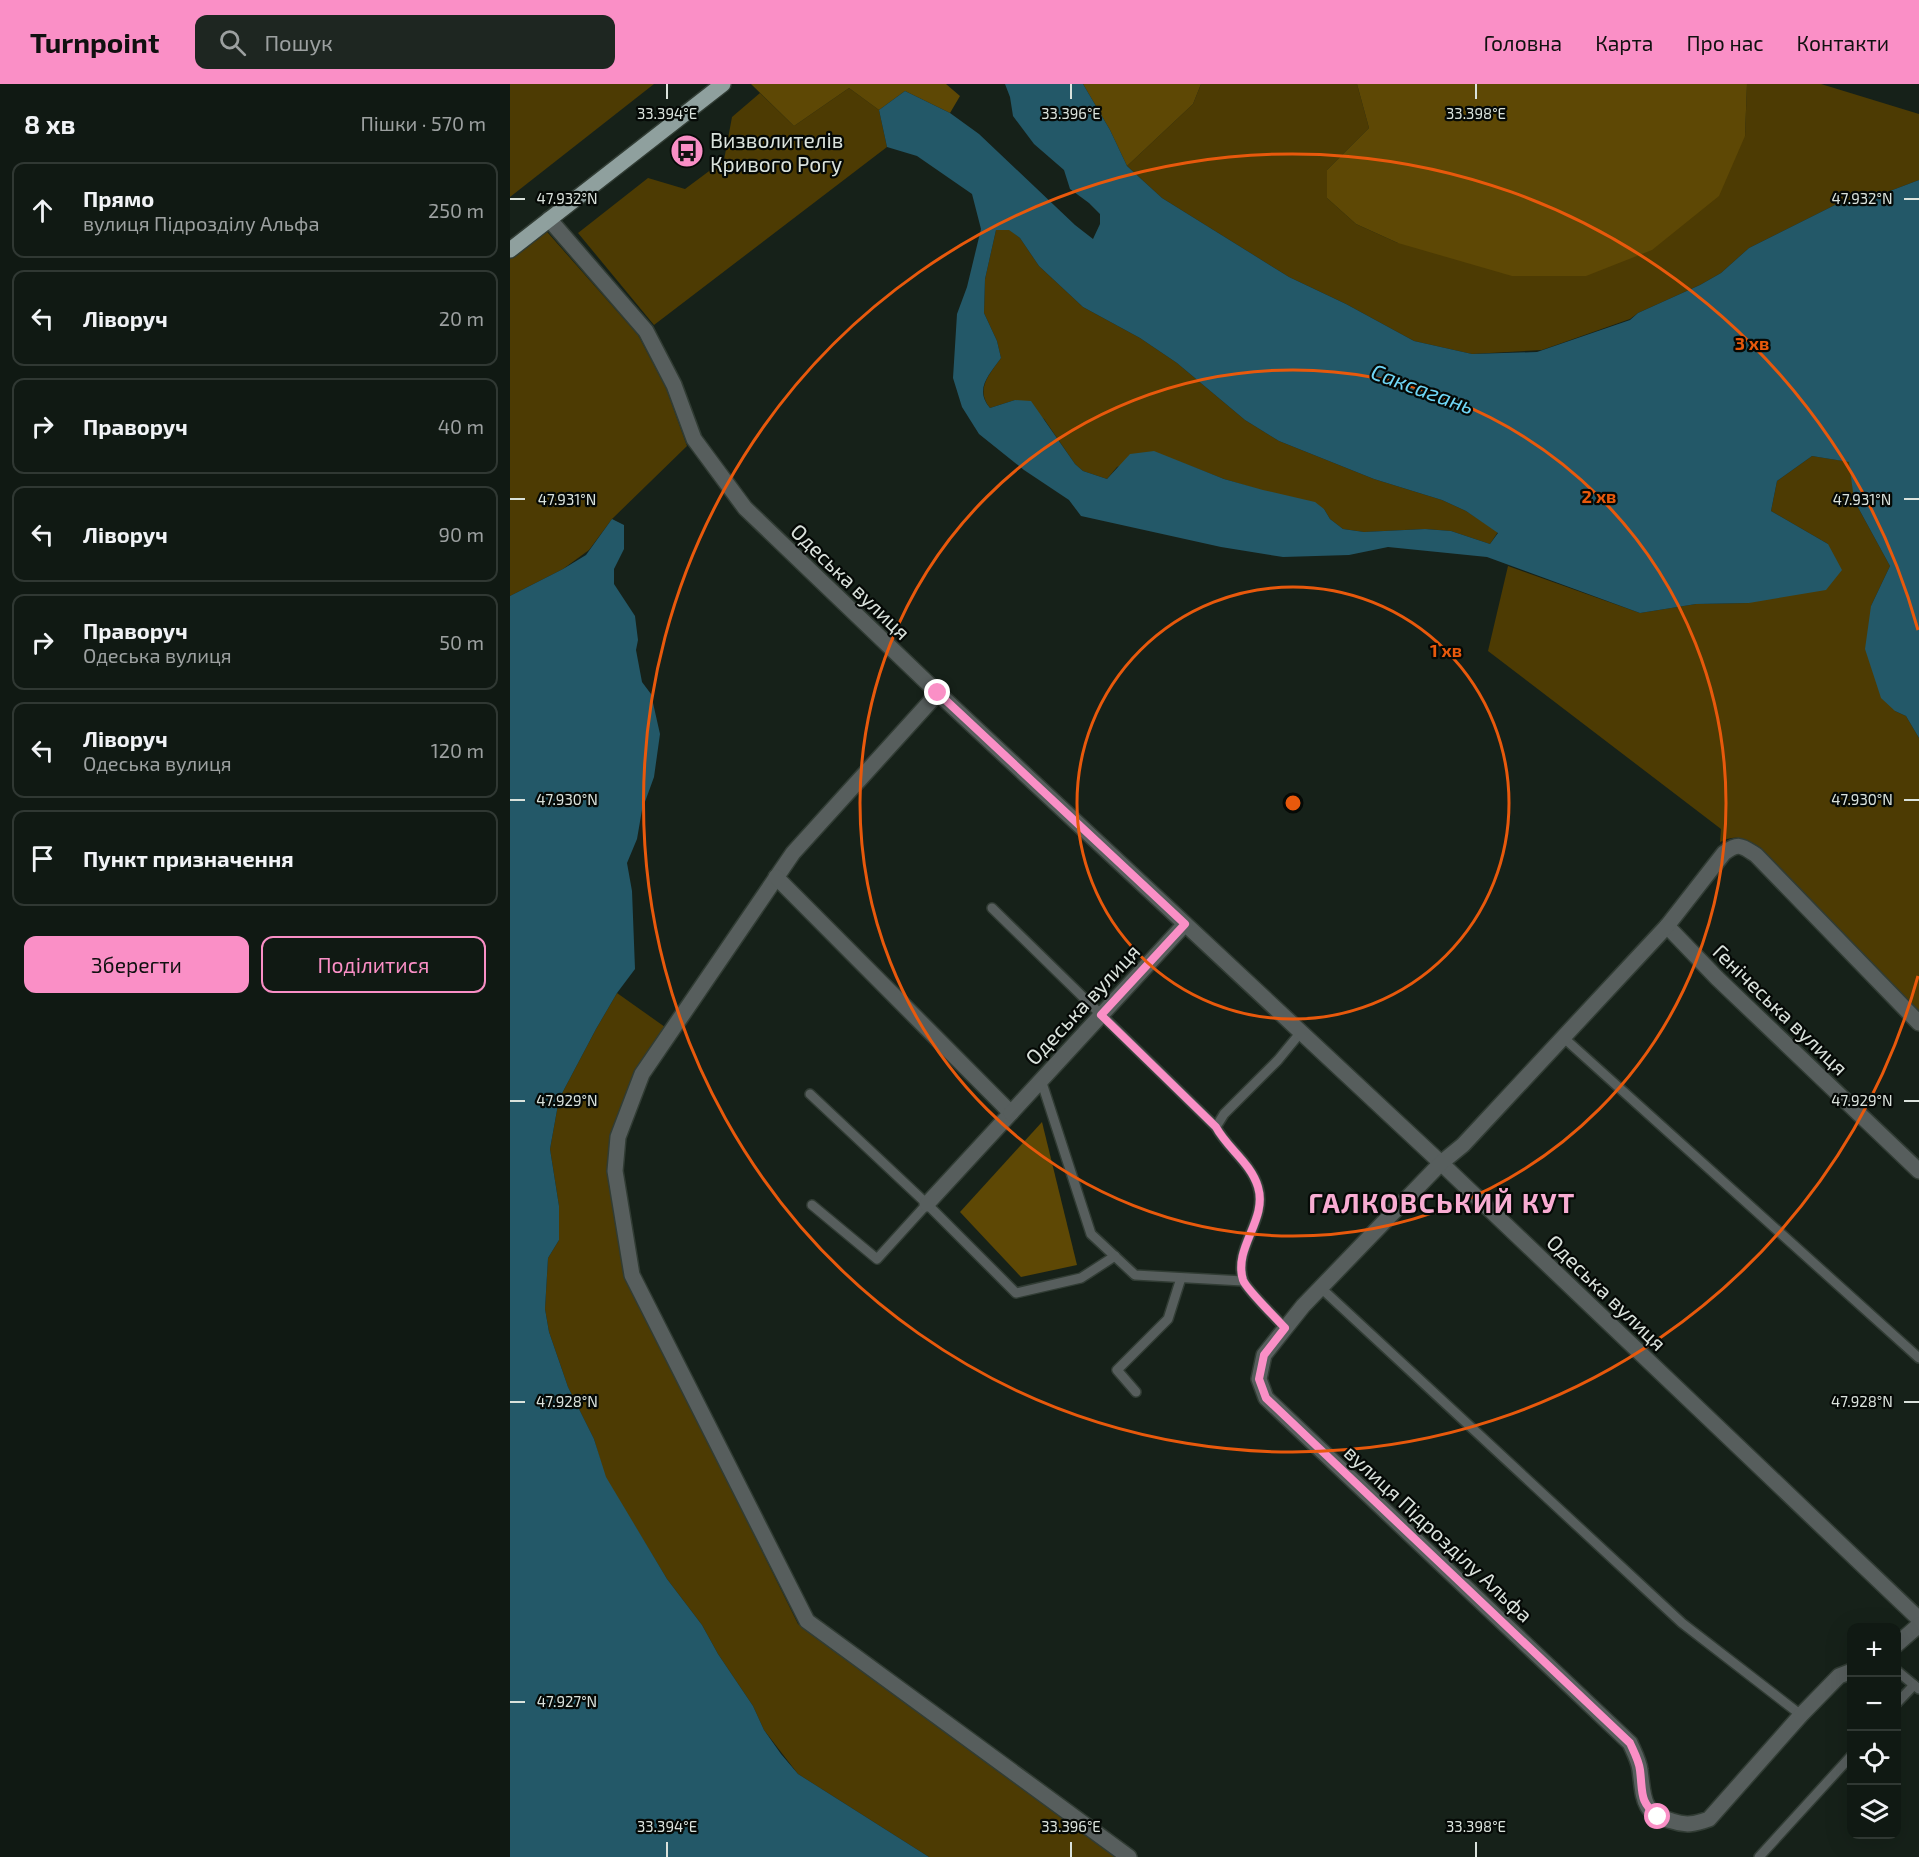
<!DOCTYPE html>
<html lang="uk">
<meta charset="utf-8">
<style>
:root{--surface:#101913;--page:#1e2621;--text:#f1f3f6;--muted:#9ca0a0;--line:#303833;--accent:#fa8fc6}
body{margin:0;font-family:"Exo 2",sans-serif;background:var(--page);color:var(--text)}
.controls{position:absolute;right:18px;bottom:18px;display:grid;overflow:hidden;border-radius:12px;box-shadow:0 6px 24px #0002}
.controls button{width:54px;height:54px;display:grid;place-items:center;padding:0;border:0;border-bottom:2px solid var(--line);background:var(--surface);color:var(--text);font:30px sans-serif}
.stop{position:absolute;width:18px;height:18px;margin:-14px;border:4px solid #fa8fc6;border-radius:50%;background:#fff}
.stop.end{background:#fa8fc6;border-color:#fff;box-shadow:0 2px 6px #0008}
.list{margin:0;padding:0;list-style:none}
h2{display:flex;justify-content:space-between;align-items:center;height:78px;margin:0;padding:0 24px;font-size:26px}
h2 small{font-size:20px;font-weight:400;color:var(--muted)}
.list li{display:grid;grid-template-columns:39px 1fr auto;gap:18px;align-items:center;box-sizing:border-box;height:96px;margin:0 12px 12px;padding:0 12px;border:2px solid var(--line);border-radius:12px}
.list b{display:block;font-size:22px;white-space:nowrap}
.list p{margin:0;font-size:20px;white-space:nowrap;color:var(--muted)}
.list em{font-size:20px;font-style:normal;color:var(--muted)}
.actions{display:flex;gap:12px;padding:18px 24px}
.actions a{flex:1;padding:14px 0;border:2px solid var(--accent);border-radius:12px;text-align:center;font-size:21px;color:var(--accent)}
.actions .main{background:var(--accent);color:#111}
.icon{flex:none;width:33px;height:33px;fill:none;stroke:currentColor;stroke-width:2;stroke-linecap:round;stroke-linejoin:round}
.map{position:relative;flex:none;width:1409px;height:1773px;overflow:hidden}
header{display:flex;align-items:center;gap:36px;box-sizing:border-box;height:84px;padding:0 30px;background:var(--accent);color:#111}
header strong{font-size:28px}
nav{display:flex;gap:33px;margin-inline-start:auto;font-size:21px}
.search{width:420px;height:54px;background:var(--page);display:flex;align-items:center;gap:15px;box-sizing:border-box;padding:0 21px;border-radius:12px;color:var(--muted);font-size:22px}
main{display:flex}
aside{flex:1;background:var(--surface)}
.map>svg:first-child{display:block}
.green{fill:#4d3b03}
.forest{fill:#5e4805}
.water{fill:#235868;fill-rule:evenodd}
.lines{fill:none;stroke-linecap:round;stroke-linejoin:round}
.lane-casing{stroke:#313c34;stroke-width:12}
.street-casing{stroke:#313c34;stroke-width:18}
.primary-casing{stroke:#313c34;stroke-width:18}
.lane{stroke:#575e5d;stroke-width:9}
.street{stroke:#575e5d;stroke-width:15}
.primary{stroke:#8fa09e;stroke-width:15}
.route{stroke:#fa8fc6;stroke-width:8}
.ticks{fill:none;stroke:#dae2dc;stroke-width:2}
.ring{fill:none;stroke:#e8590c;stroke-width:3}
.labels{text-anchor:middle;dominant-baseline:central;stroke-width:4.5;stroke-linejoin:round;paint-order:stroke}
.poi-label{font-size:21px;fill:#dae2dc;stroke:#050906;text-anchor:start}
.street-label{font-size:21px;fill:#dae2dc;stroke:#050906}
.water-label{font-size:22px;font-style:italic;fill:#70d7f7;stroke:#050906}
.district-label{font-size:27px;font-weight:bold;letter-spacing:1.5px;fill:#f8acd2;stroke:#050906}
.ticks-label{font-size:15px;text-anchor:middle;fill:#dae2dc;stroke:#050906;stroke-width:4.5;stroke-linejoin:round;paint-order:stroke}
.centre{fill:#e8590c;stroke:#050906;stroke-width:3}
.ring-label{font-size:18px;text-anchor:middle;font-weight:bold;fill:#e8590c;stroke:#050906;stroke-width:4.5;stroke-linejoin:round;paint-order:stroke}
</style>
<header>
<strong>Turnpoint</strong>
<div class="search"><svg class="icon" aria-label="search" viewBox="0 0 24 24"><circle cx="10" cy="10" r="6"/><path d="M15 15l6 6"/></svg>Пошук</div>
<nav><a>Головна</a><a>Карта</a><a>Про нас</a><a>Контакти</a></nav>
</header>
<main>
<aside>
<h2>8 хв<small>Пішки · 570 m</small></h2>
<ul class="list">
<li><svg class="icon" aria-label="ahead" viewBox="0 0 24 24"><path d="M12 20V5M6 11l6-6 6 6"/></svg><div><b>Прямо</b><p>вулиця Підрозділу Альфа</p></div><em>250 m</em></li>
<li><svg class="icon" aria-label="left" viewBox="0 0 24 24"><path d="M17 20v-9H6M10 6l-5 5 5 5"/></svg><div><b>Ліворуч</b></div><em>20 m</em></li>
<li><svg class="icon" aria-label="right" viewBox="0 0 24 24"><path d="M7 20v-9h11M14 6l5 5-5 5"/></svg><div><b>Праворуч</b></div><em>40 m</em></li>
<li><svg class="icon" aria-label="left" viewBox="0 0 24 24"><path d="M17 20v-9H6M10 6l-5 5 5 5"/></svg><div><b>Ліворуч</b></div><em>90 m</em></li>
<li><svg class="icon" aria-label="right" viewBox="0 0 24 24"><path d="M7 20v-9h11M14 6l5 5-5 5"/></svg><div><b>Праворуч</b><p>Одеська вулиця</p></div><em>50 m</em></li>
<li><svg class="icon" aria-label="left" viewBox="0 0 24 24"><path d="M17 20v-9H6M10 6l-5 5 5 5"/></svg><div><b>Ліворуч</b><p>Одеська вулиця</p></div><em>120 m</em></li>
<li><svg class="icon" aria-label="arrive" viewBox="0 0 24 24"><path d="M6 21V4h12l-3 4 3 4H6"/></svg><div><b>Пункт призначення</b></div></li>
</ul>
<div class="actions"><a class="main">Зберегти</a><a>Поділитися</a></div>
</aside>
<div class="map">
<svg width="1409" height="1773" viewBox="0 0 1409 1773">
<rect width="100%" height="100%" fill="#162119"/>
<!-- green -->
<g class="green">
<polygon points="0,0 144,0 0,113"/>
<polygon points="691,0 847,0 859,44 817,86 817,114 846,140 888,159 1235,52 1237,0 1311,0 1409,30 1409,96 1372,110 1329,119 1239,164 1211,189 1190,201 1128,229 1120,235 1032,266 962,270 904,257 836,220 779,193 652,114 617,82 683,20"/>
<polygon points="339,4 369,26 377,63 144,241 68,149 138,94 175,105 214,76 222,33 250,9 284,42"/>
<polygon points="31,141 128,251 156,304 177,362 102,435 79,466 53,485 0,512 0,166"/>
<path d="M486 146H500L510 154 529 182 573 223 630 254 667 279 735 336 769 357 864 395 932 416 956 427 988 448 980 460 941 447 915 445 854 448 833 445 820 435 814 425 714 395 644 368 607 383 597 395 573 387 565 380 534 335 505 316 480 324C465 305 479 291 491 274L487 257 474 229 475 195Z"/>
<path d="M1302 372 1340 378 1344 416 1380 482 1361 522 1385 627 1396 632 1409 654V928L1251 764C1235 754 1226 750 1210 758L1211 745 978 567 998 482 1130 529 1186 520 1239 519 1318 460 1261 427 1267 397Z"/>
<polygon points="107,909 155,943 124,987 102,1051 116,1192 288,1540 607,1773 419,1773 288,1690 254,1646 243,1622 208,1570 192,1541 157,1495 95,1393 84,1355 58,1303 39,1248 35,1225 38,1174 49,1156 49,1122 40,1065 49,1015 86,945"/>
</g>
<!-- forest -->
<g class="forest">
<polygon points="241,0 436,0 450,12 440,29 395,7 369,26 339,4 284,42"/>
<polygon points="573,0 691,0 683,20 617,82 600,46"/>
<polygon points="847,0 1237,0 1235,52 1209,112 1142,166 1076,192 1002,192 888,159 846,140 817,114 817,86 859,44"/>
<polygon points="532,1038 567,1181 511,1193 450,1128"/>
</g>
<!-- water -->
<g class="water">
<path d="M495 0H573L600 46 617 82 652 114 779 193 836 220 904 257 962 270 1027 268 1120 236 1128 229 1190 201 1211 189 1239 164 1329 119 1372 110 1409 96V654L1396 632 1385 627 1371 614 1355 565 1361 522 1380 482 1344 416 1339 378 1302 372 1267 397 1261 427 1318 460 1332 486 1316 506 1239 519 1186 520 1130 529 977 473 878 463 839 471 773 473 711 463 571 432 559 416 514 386 469 350 452 323 443 294 447 230 457 203 471 145 462 110 407 72 377 63 369 26 395 7 440 29 469 50 565 141 583 155 590 140V130L579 119 560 105 554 86 524 60 503 32 500 13ZM486 146H499L510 154 529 182 573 223 630 254 667 279 735 336 769 357 864 395 932 416 956 427 988 449 980 460 941 447 915 445 854 448 833 445 820 435 814 425 805 418 753 406 714 395 644 367 620 370 597 395 573 387 565 380 521 317 505 316 480 324C464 305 479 291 491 274L487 257 474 229 475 195Z"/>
<polygon points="102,435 114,441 114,465 104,485 104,500 125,532 128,556 126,566 132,598 141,610 150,650 144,693 132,726 127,755 117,779 122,807 125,885 107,909 86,945 49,1015 40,1065 49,1122 49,1156 38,1174 35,1225 39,1248 58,1303 84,1355 96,1393 157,1495 192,1541 208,1570 243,1622 254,1646 271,1670 288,1690 419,1773 0,1773 0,512 53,485 76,471"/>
</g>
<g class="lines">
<defs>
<g id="lane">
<polyline points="482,824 706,1043"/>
<polyline points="1054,954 1409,1274"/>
<polyline points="531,996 581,1150 625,1191 733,1197"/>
<polyline points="300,1010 417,1120 506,1209 571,1194 605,1172"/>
<polyline points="302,1121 367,1175 417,1120"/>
<polyline points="811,1204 1172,1539 1291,1631"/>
<path d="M775 1244C767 1235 736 1205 733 1196 723 1163 758 1136 748 1103 741 1079 717 1064 706 1043L714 1030 768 976 791 948"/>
<polyline points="626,1308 607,1286 658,1235 671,1194"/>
<polyline points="1386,1586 1409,1605"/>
<polyline points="1386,1620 1404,1601"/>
<polyline points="1249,1773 1342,1671"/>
</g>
<g id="street">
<polyline points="39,135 136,247 164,301 184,355 235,424 428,609 931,1079 1409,1535"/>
<polyline points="428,609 283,769 132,990 108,1053 105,1087 122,1191 297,1537 619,1773"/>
<polyline points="266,793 501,1029 417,1120"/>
<polyline points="1157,842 1207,894 1409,1087"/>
<polyline points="501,1029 675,840"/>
<polyline points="1386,1561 1409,1541"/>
<path d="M1342 1587 1329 1592 1291 1631 1199 1735C1185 1740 1176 1742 1162 1737 1131 1729 1134 1714 1130 1686 1129 1677 1124 1668 1120 1659L756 1314 749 1295 754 1271 793 1222 931 1079 953 1061 1157 842 1214 769C1229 758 1232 762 1246 771L1409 939"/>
</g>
<polyline id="primary" points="0,166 213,0"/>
</defs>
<!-- lane casing -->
<use href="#lane" class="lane-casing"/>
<!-- street casing -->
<use href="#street" class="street-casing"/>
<!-- primary casing -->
<use href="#primary" class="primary-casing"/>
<!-- lane -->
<use href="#lane" class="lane"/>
<!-- street -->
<use href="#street" class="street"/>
<!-- primary -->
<use href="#primary" class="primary"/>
</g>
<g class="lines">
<!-- route -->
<path class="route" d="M428 609 675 840 591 931 706 1043C717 1064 741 1079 748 1103 758 1136 723 1163 733 1196 736 1205 767 1235 775 1244L754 1271 749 1295 756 1314 1120 1659C1124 1668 1129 1677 1130 1686 1133 1710 1129 1717 1148 1733"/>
</g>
<!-- ticks -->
<path class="ticks" d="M157 0V15M561 0V15M966 0V15M0 115H15M1394 115H1409M0 415H15M1394 415H1409M0 716H15M1394 716H1409M0 1017H15M1394 1017H1409M0 1318H15M1394 1318H1409M0 1618H15M157 1758V1773M561 1758V1773M966 1758V1773"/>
<!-- distance rings -->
<g class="ring">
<circle cx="783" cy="719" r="216"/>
<circle cx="783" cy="719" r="433"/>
<path d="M1408 892A649 649 0 1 1 1408 546"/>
</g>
<!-- icons -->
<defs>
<symbol id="bus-disc" viewBox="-11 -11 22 22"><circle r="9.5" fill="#fa8fc6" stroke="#050906"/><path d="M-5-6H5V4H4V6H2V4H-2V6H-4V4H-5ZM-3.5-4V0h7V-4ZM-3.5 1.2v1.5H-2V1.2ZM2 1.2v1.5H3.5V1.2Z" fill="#111"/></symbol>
</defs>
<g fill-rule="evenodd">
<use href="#bus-disc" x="158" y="48" width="38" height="38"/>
</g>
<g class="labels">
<!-- poi labels -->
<g class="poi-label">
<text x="200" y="55">Визволителів<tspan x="200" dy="24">Кривого Рогу</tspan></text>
</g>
<!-- street labels -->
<g class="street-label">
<text transform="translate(341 497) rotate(44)">Одеська вулиця</text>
<text transform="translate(572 920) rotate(-47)">Одеська вулиця</text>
<text transform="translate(1271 925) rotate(44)">Генічеська вулиця</text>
<text transform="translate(1097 1208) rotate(44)">Одеська вулиця</text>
<text transform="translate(929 1449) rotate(43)">вулиця Підрозділу Альфа</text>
</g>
<!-- water labels -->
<g class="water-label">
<text transform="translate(913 304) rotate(20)">Саксагань</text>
</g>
<!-- district labels -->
<g class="district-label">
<text x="932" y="1118">ГАЛКОВСЬКИЙ КУТ</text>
</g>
</g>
<g class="ticks-label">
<text x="157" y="35">33.394°E</text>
<text x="561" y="35">33.396°E</text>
<text x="966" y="35">33.398°E</text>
<text x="57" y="120">47.932°N</text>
<text x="1352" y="120">47.932°N</text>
<text x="57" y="421">47.931°N</text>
<text x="1352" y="421">47.931°N</text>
<text x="57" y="721">47.930°N</text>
<text x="1352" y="721">47.930°N</text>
<text x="57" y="1022">47.929°N</text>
<text x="1352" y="1022">47.929°N</text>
<text x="57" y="1323">47.928°N</text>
<text x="1352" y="1323">47.928°N</text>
<text x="57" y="1623">47.927°N</text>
<text x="157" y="1748">33.394°E</text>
<text x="561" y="1748">33.396°E</text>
<text x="966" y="1748">33.398°E</text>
</g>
<circle cx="783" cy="719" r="9" class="centre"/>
<g class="ring-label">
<text x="1242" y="266">3 хв</text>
<text x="1089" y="419">2 хв</text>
<text x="936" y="573">1 хв</text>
</g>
</svg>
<div class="controls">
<button>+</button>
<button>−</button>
<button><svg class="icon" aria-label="locate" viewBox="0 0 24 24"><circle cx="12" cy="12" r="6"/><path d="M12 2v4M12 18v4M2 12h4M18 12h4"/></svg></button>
<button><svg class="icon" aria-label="layers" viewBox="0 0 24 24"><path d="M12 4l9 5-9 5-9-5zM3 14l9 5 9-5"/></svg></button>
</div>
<div class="stop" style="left:1148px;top:1733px"></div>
<div class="stop end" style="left:428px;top:609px"></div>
</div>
</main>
